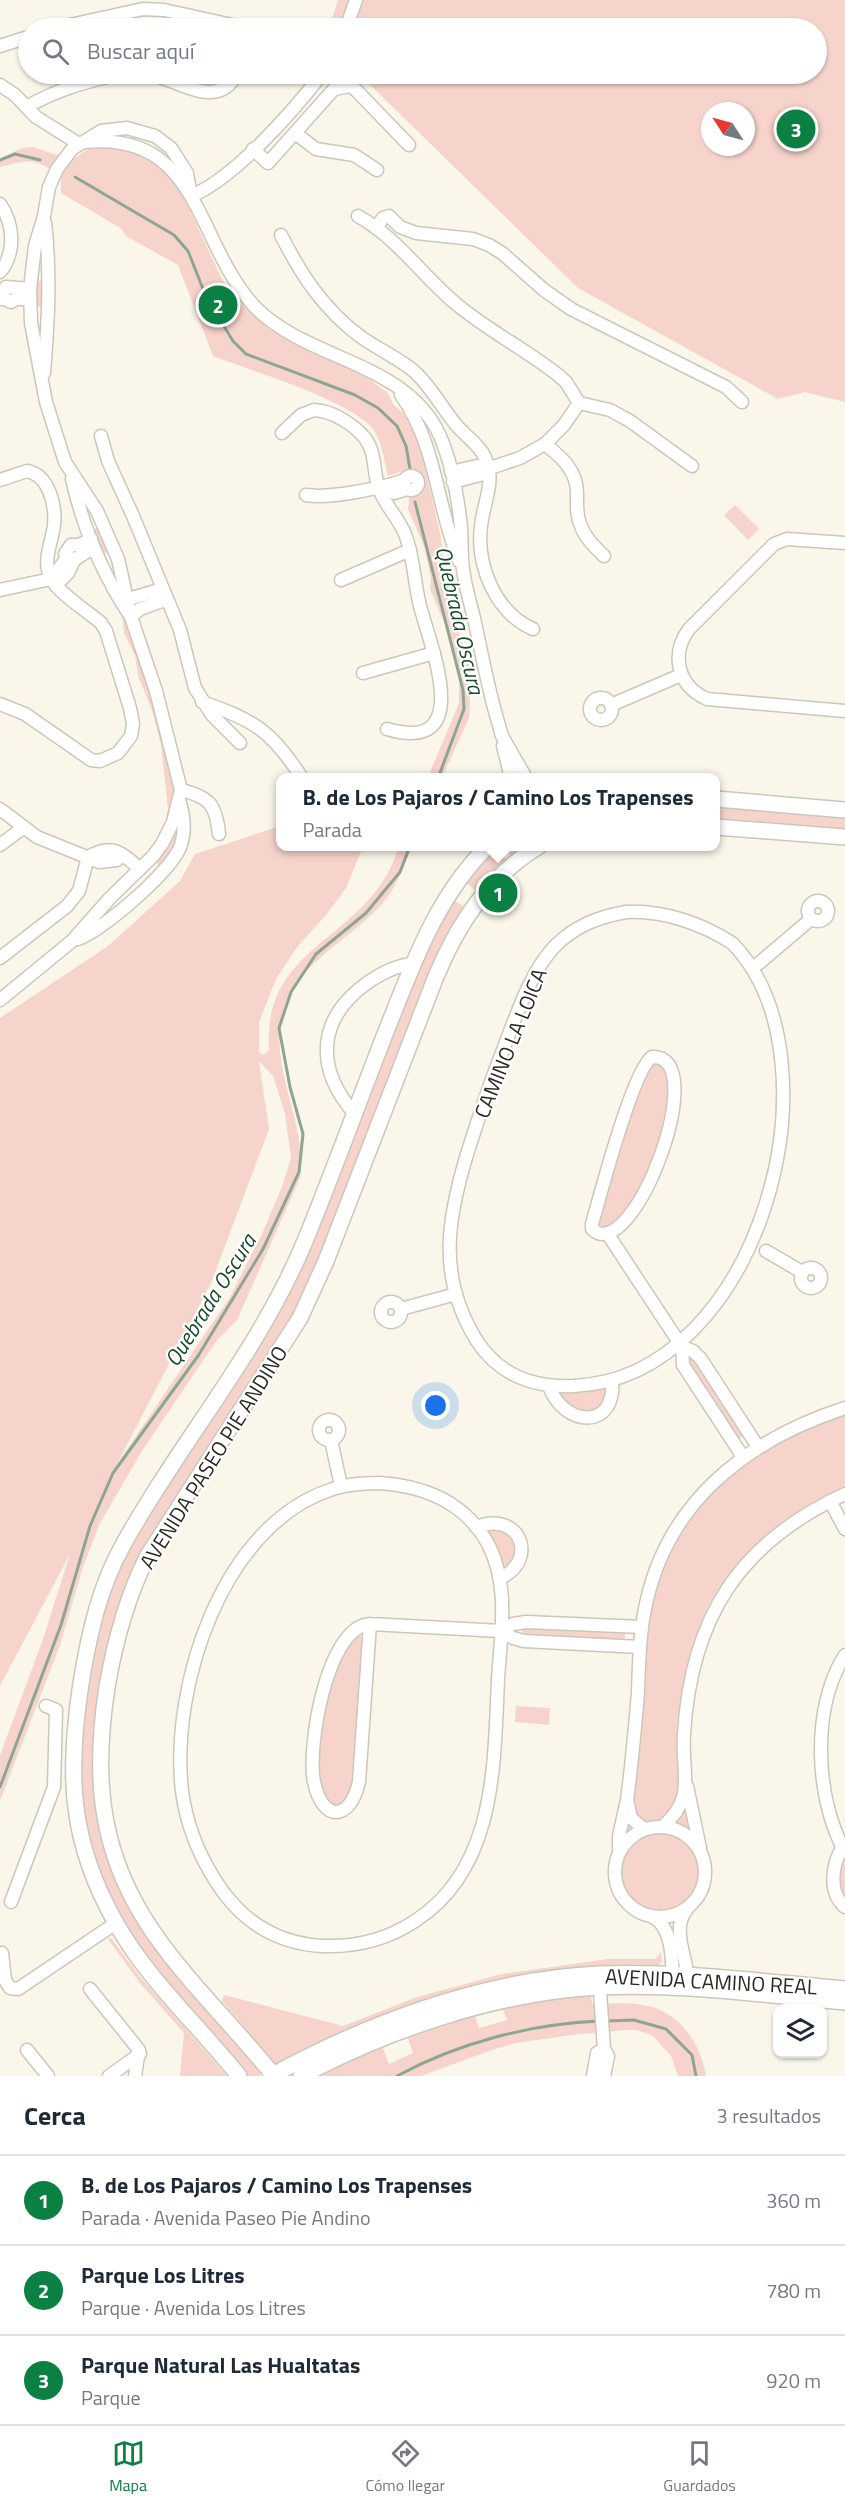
<!DOCTYPE html>
<html lang="es">
<meta charset="utf-8">
<style>
:root{--surface:#fff;--page:#f2f2f3;--text:#1f2937;--muted:#747a83;--line:#e0e1e3;--accent:#0b8043}
body{margin:0;font-family:"Titillium Web",sans-serif;background:var(--page);color:var(--text)}
.controls{position:absolute;right:18px;bottom:18px;display:grid;overflow:hidden;border-radius:12px;box-shadow:0 2px 4px #0004}
.controls button{width:54px;height:54px;display:grid;place-items:center;padding:0;border:0;border-bottom:2px solid var(--line);background:var(--surface);color:var(--text);font:30px sans-serif}
.compass{position:absolute;left:701px;top:102px;width:54px;height:54px;border-radius:50%;background:var(--surface);box-shadow:0 2px 4px #0004;rotate:306deg}
.you{position:absolute;left:436px;top:1406px;width:21px;height:21px;margin:-15px;border:4px solid #fff;border-radius:50%;background:#1a73e8;box-shadow:0 0 0 9px #1a73e833}
.badge{display:grid;place-items:center;width:39px;height:39px;border-radius:50%;background:var(--accent);color:#fff;font-size:20px;font-weight:700}
.pin{position:absolute;translate:-50% -50%;border:3px solid #fff;box-shadow:0 2px 6px #0006}
.popup{position:absolute;left:276px;top:773px;width:444px;height:78px;box-sizing:border-box;display:grid;place-content:center;border-radius:12px;background:var(--surface);filter:drop-shadow(0 2px 4px #0005);font-size:20px;white-space:nowrap;color:var(--muted)}
.popup b{font-size:22px;color:var(--text)}
.popup::after{content:'';position:absolute;left:50%;top:100%;margin-left:-12px;border:12px solid transparent;border-top-color:var(--surface)}
.list{margin:0;padding:0;list-style:none}
h2{display:flex;justify-content:space-between;align-items:center;height:78px;margin:0;padding:0 24px;font-size:26px}
h2 small{font-size:20px;font-weight:400;color:var(--muted)}
.list li{display:grid;grid-template-columns:39px 1fr auto;gap:18px;align-items:center;box-sizing:border-box;height:90px;padding:0 24px;border-top:2px solid var(--line)}
.list b{display:block;font-size:22px;white-space:nowrap}
.list p{margin:0;font-size:20px;white-space:nowrap;color:var(--muted)}
.list em{font-size:20px;font-style:normal;color:var(--muted)}
.icon{flex:none;width:33px;height:33px;fill:none;stroke:currentColor;stroke-width:2;stroke-linecap:round;stroke-linejoin:round}
.map{position:relative;flex:none;width:845px;height:2076px;overflow:hidden}
.search{position:absolute;background:var(--surface);box-shadow:0 2px 4px #0004;left:18px;right:18px;top:18px;height:66px;display:flex;align-items:center;gap:15px;box-sizing:border-box;padding:0 21px;border-radius:33px;color:var(--muted);font-size:22px}
.sheet{height:348px;background:var(--surface)}
nav{display:flex;justify-content:space-around;align-items:center;box-sizing:border-box;height:84px;border-top:2px solid var(--line);background:var(--surface);font-size:16px;color:var(--muted)}
nav a{display:grid;justify-items:center;gap:3px}
nav .on{color:var(--accent)}
.map>svg:first-child{display:block}
.green{fill:#f6d4cb;fill-rule:evenodd}
.lines{fill:none;stroke-linecap:round;stroke-linejoin:round}
.stream{stroke:#8fa593;stroke-width:3}
.minor-casing{stroke:#cbc7bb;stroke-width:15}
.major-casing{stroke:#cbc7bb;stroke-width:18}
.minor{stroke:#fff;stroke-width:12}
.major{stroke:#fff;stroke-width:15}
.labels{text-anchor:middle;dominant-baseline:central;stroke-width:4.5;stroke-linejoin:round;paint-order:stroke}
.street-label{font-size:21px;fill:#2a2924;stroke:#fff}
.water-label{font-size:22px;font-style:italic;fill:#174a2c;stroke:#fff}
</style>
<div class="map">
<svg width="845" height="2076" viewBox="0 0 845 2076">
<rect width="100%" height="100%" fill="#faf7ea"/>
<!-- green -->
<g class="green">
<path d="M338 0H845V402L805 392 778 399 578 288 359 74H816V28H329ZM710 111H746V147H710Z"/>
<path d="M33 147 72 160 91 147 133 150 161 166 176 184 186 202 221 277 233 296 270 330 370 380 388 393 393 404 403 413 411 424 421 450 441 537 445 587 471 671 469 718 442 777H428L459 703V677L448 631 430 589 431 578 424 546 408 509 410 491 409 469 388 476C384 461 382 440 372 428 347 399 251 371 213 356L178 265 126 236 122 229 61 193V176C35 158 30 159 0 167V158L22 148Z"/>
<polygon points="35,281 43,281 43,306 35,307"/>
<polygon points="735,505 759,529 748,540 724,515"/>
<polygon points="99,527 109,552 101,555 91,530"/>
<path d="M98 560C105 577 115 593 122 609 131 628 136 650 142 670 152 702 178 777 174 807 171 825 161 842 150 856L147 854 164 828 168 809 161 745 152 710 139 678 135 656 124 633 123 620 118 609 107 593Z"/>
<polygon points="716,805 845,816 845,831 716,822"/>
<path d="M280 826V846L363 847 346 888 326 915 297 947 276 979 259 1022V1052L264 1055 269 1050C263 957 339 945 381 884 389 873 394 860 399 847H412C404 865 398 884 386 899 353 940 290 964 281 1021 272 1074 308 1127 300 1178L237 1320 217 1340 142 1451 99 1525 82 1570 60 1645 0 1801V1755L42 1642 70 1554 0 1686V1018L108 946 180 881 195 854ZM259 1061 273 1076 285 1114 291 1158 283 1184 262 1234 230 1297 117 1464 211 1283 269 1129Z"/>
<polygon points="177,834 176,845 162,867 156,862 173,835"/>
<polygon points="497,846 524,846 526,848 513,858 505,849 498,855 494,849"/>
<polygon points="489,854 497,862 504,857 508,861 478,892 465,882"/>
<polygon points="452,899 466,908 294,1317 159,1528 99,1702 115,1876 261,2071 260,2076 244,2076 128,1936 98,1876 80,1803 78,1739 94,1636 117,1571 140,1527 260,1344 419,963"/>
<polygon points="653,1063 662,1064 670,1084 660,1140 653,1164 628,1210 605,1228 598,1226 638,1092"/>
<polygon points="688,1356 692,1356 743,1431 743,1436 739,1439 734,1436 686,1362"/>
<path d="M606 1387 608 1399C584 1421 579 1415 558 1393H582Z"/>
<path d="M845 1414V1487C789 1508 724 1564 702 1621 694 1641 689 1662 685 1682 682 1698 677 1715 677 1732 677 1765 685 1798 691 1831 668 1818 645 1818 624 1836L627 1815 634 1795C639 1751 642 1708 645 1664 647 1641 648 1614 654 1592 682 1495 755 1447 845 1414Z"/>
<polygon points="488,1527 509,1533 517,1546 512,1564 504,1569 497,1548 486,1530"/>
<polygon points="525,1627 621,1632 625,1634 625,1638 621,1640 524,1636 522,1630"/>
<path d="M357 1636H361L363 1640 360 1718 352 1790 342 1804 332 1806C299 1778 329 1664 357 1636Z"/>
<polygon points="516,1706 550,1708 549,1725 515,1722"/>
<circle cx="661" cy="1872" r="41"/>
<polygon points="845,1861 845,1899 841,1892 840,1866"/>
<polygon points="111,1938 140,1977 227,2076 180,2076 184,2033 139,1982 108,1939"/>
<path d="M661 1952 662 1961 659 1965C567 1961 470 1981 384 2014 347 2028 311 2047 276 2065L222 2001 224 1995 343 2026 417 1997 502 1974 608 1959H655Z"/>
<path d="M591 1995 592 2004C609 2004 626 2002 643 2005 678 2010 701 2043 706 2076H678L671 2056 653 2036 637 2030H625L579 2034 516 2043 489 2051 421 2076H317L382 2046 389 2064 413 2053 407 2036 475 2016 479 2028 507 2020 503 2009 546 2000Z"/>
</g>
<g class="lines">
<!-- stream -->
<g class="stream">
<polyline points="0,160 15,154 40,160"/>
<polyline points="75,177 174,235 188,251 207,299 233,341 246,354 355,395 378,408 397,426 406,446 410,469"/>
<polyline points="415,502 463,690 464,709 438,778"/>
<polyline points="0,1787 61,1625 90,1526 113,1473 198,1356 263,1249 299,1172 303,1134 290,1087 279,1028 291,992 316,954 366,913 400,872 410,846"/>
<polyline points="606,2021 634,2020 666,2029 692,2055 696,2076"/>
<path d="M397 2076C458 2043 530 2024 599 2021"/>
</g>
<defs>
<g id="minor">
<polyline points="56,28 143,9 164,10 246,28"/>
<polyline points="346,28 356,0"/>
<polyline points="0,46 28,37"/>
<path d="M148 74C179 79 216 112 237 74"/>
<polyline points="0,85 15,95 36,117 79,144"/>
<path d="M27 107C57 89 86 82 119 74"/>
<polyline points="295,133 316,149 354,155 377,170"/>
<path d="M86 142C202 131 195 246 257 309 310 361 407 362 440 436 452 464 458 498 461 528 462 542 461 556 463 569 465 586 470 602 474 618 481 650 487 683 496 715L502 736 526 778"/>
<polyline points="253,149 268,163 334,89 350,86 356,90 409,145"/>
<path d="M191 196C235 178 293 111 322 74"/>
<path d="M0 204C14 224 16 253 0 272"/>
<path d="M358 216C396 237 422 275 455 303 487 330 525 349 558 375L566 382 579 403 610 410 630 421 692 466"/>
<polyline points="376,228 383,218 389,216 400,227 416,233 473,239 489,245 502,253 544,290 571,309 726,387 742,402"/>
<path d="M281 235C301 275 325 311 361 337 379 350 399 358 415 372 432 388 442 408 457 426 465 435 475 442 482 452 498 478 484 499 481 526 476 566 496 613 533 629"/>
<polyline points="2,298 11,302 16,299 30,299"/>
<polyline points="0,299 6,287 30,289"/>
<path d="M44 373C48 324 51 273 45 223"/>
<path d="M401 395C437 446 436 504 459 561"/>
<path d="M282 433 301 415 314 410C333 411 353 424 365 438 376 453 373 469 378 486 383 503 398 517 405 534 414 557 414 582 420 606 431 648 476 755 387 729"/>
<polyline points="101,436 108,461 133,516 180,630 195,688 212,715 240,743"/>
<path d="M545 444C561 457 577 470 577 493 577 504 576 516 581 526 585 538 595 547 604 556"/>
<polyline points="451,472 477,466 490,468"/>
<circle cx="411" cy="483" r="7"/>
<path d="M72 479C83 527 102 573 129 614"/>
<path d="M0 480 27 471C49 475 56 505 54 525 52 543 41 562 52 580 61 595 87 611 101 623L106 631 130 708 133 724 131 736 118 753 100 761 91 760 25 714 0 704"/>
<polyline points="453,482 484,474 490,468 520,458 545,444 564,425 579,403"/>
<polyline points="378,487 394,493 407,489"/>
<path d="M306 495C330 499 382 488 405 480"/>
<polyline points="91,539 79,545 71,545 65,554 67,558 74,560 88,551 95,550"/>
<path d="M845 543 787 539 774 544 689 629C670 655 678 686 707 699L845 711"/>
<polyline points="51,579 67,558"/>
<polyline points="341,580 410,550"/>
<polyline points="0,590 51,579 61,580 68,573 74,560"/>
<polyline points="129,599 162,589"/>
<polyline points="131,617 140,609 167,599"/>
<polyline points="363,673 434,653"/>
<circle cx="601" cy="709" r="11"/>
<path d="M202 702C254 720 272 731 302 778"/>
<polyline points="611,705 681,675"/>
<polyline points="503,746 511,778"/>
<path d="M181 790C210 797 216 805 219 834"/>
<polyline points="0,809 37,837 99,862 117,860 121,855"/>
<polyline points="0,845 24,827"/>
<path d="M88 857C112 843 121 852 140 869"/>
<circle cx="818" cy="911" r="10"/>
<path d="M626 912C662 910 701 923 732 943 845 1058 761 1378 574 1386 534 1388 499 1375 477 1341 437 1277 447 1219 468 1151 478 1120 488 1088 500 1058 514 1022 529 973 555 946 575 926 598 917 626 912Z"/>
<path d="M78 939C103 930 173 870 181 845 185 832 184 816 180 803"/>
<polyline points="0,958 67,906 79,891 88,857"/>
<polyline points="758,964 811,919"/>
<polyline points="0,1000 72,941 110,898 153,856 162,844 173,822 181,790 156,691 131,617 118,559 97,511 65,462 46,402 31,323 30,289 35,246 44,216 49,187 57,169 72,149 101,131 127,128 155,136 171,148 187,173 191,196"/>
<path d="M652 1057C714 1053 632 1269 592 1229V1224C600 1196 633 1069 652 1057Z"/>
<path d="M354 1113C315 1068 317 1019 367 983 380 974 396 965 413 964"/>
<polyline points="607,1233 682,1347 693,1351 701,1359 758,1447"/>
<polyline points="766,1251 802,1272"/>
<circle cx="811" cy="1278" r="10"/>
<circle cx="391" cy="1312" r="10"/>
<polyline points="401,1309 456,1294"/>
<polyline points="682,1347 683,1365 743,1457"/>
<path d="M549 1386C564 1428 617 1430 612 1380"/>
<circle cx="329" cy="1430" r="10"/>
<polyline points="331,1440 341,1486"/>
<path d="M380 1483C424 1486 464 1502 487 1542 510 1584 501 1633 498 1679 494 1766 496 1869 415 1921 388 1939 356 1947 324 1946 275 1944 240 1920 215 1880 198 1853 186 1822 182 1791 170 1687 222 1526 330 1490 346 1484 363 1483 380 1483Z"/>
<polyline points="830,1501 845,1529"/>
<path d="M476 1527C521 1510 539 1561 500 1578"/>
<path d="M370 1624 359 1782C350 1821 323 1823 314 1782 307 1749 326 1627 370 1624L501 1631 513 1638 524 1641 640 1647"/>
<polyline points="501,1631 513,1624 526,1622 642,1627"/>
<path d="M845 1655C811 1708 815 1798 845 1852"/>
<polyline points="687,1786 700,1848"/>
<path d="M663 1826C697 1797 681 1772 684 1734 691 1618 739 1543 845 1494"/>
<circle cx="660" cy="1872" r="45"/>
<path d="M644 1829 631 1818 627 1800C632 1764 635 1728 638 1692 639 1666 639 1640 644 1614 663 1505 744 1441 845 1408"/>
<path d="M842 1848C832 1865 828 1893 845 1907"/>
<polyline points="619,1852 619,1836 626,1804"/>
<polyline points="11,1902 54,1787 56,1710 46,1706"/>
<path d="M687 1909C670 1930 688 1958 688 1982"/>
<path d="M653 1917C673 1928 672 1961 673 1981"/>
<polyline points="2,1953 5,1980 10,1988 18,1989 116,1923"/>
<polyline points="599,1978 604,2049 608,2056 604,2076"/>
<polyline points="90,1989 139,2050 135,2076"/>
<polyline points="27,2050 48,2076"/>
<polyline points="109,2076 140,2054"/>
<polyline points="593,2076 597,2053 604,2049"/>
</g>
<g id="major">
<polyline points="716,799 845,810"/>
<polyline points="716,827 845,837"/>
<path d="M239 2076C199 2026 149 1981 117 1925 68 1840 67 1771 82 1677 90 1630 100 1586 123 1545 181 1440 258 1354 305 1241 333 1173 358 1103 385 1034 412 967 435 898 488 846"/>
<path d="M271 2076C370 2022 486 1979 600 1974 681 1971 764 1982 845 1989"/>
<path d="M274 2076C232 2023 180 1976 144 1918 98 1844 94 1771 107 1687 115 1641 126 1599 147 1557L300 1318 326 1261 435 979C457 925 488 877 539 846"/>
<path d="M301 2076C390 2029 498 1992 600 1987 681 1983 764 1995 845 2002"/>
</g>
</defs>
<!-- minor casing -->
<use href="#minor" class="minor-casing"/>
<!-- major casing -->
<use href="#major" class="major-casing"/>
<!-- minor -->
<use href="#minor" class="minor"/>
<!-- major -->
<use href="#major" class="major"/>
</g>
<g class="labels">
<!-- street labels -->
<g class="street-label">
<text transform="translate(510 1043) rotate(-68)">CAMINO LA LOICA</text>
<text transform="translate(213 1457) rotate(-58)">AVENIDA PASEO PIE ANDINO</text>
<text transform="translate(711 1981) rotate(3)">AVENIDA CAMINO REAL</text>
</g>
<!-- water labels -->
<g class="water-label">
<text transform="translate(460 620) rotate(77)">Quebrada Oscura</text>
<text transform="translate(210 1300) rotate(-58)">Quebrada Oscura</text>
</g>
</g>
</svg>
<div class="controls">
<button><svg class="icon" aria-label="layers" viewBox="0 0 24 24"><path d="M12 4l9 5-9 5-9-5zM3 14l9 5 9-5"/></svg></button>
</div>
<svg class="compass" viewBox="-18 -18 36 36"><path d="M0-13l5 13h-10z" fill="#e53935"/><path d="M0 13l5-13h-10z" fill="#747a83"/></svg>
<div class="you"></div>
<div class="pin badge" style="left:498px;top:893px">1</div>
<div class="popup"><b>B. de Los Pajaros / Camino Los Trapenses</b>Parada</div>
<div class="pin badge" style="left:218px;top:305px">2</div>
<div class="pin badge" style="left:796px;top:129px">3</div>
<div class="search"><svg class="icon" aria-label="search" viewBox="0 0 24 24"><circle cx="10" cy="10" r="6"/><path d="M15 15l6 6"/></svg>Buscar aquí</div>
</div>
<section class="sheet">
<h2>Cerca<small>3 resultados</small></h2>
<ul class="list">
<li><span class="badge">1</span><div><b>B. de Los Pajaros / Camino Los Trapenses</b><p>Parada · Avenida Paseo Pie Andino</p></div><em>360 m</em></li>
<li><span class="badge">2</span><div><b>Parque Los Litres</b><p>Parque · Avenida Los Litres</p></div><em>780 m</em></li>
<li><span class="badge">3</span><div><b>Parque Natural Las Hualtatas</b><p>Parque</p></div><em>920 m</em></li>
</ul>
</section>
<nav>
<a class="on"><svg class="icon" aria-label="map" viewBox="0 0 24 24"><path d="M3 6l6-2 6 2 6-2v14l-6 2-6-2-6 2zM9 4v14M15 6v14"/></svg>Mapa</a>
<a><svg class="icon" aria-label="directions" viewBox="0 0 24 24"><path d="M12 3l9 9-9 9-9-9zM9 14v-3h6M13 9l2 2-2 2"/></svg>Cómo llegar</a>
<a><svg class="icon" aria-label="saved" viewBox="0 0 24 24"><path d="M7 4h10v16l-5-4-5 4z"/></svg>Guardados</a>
</nav>
